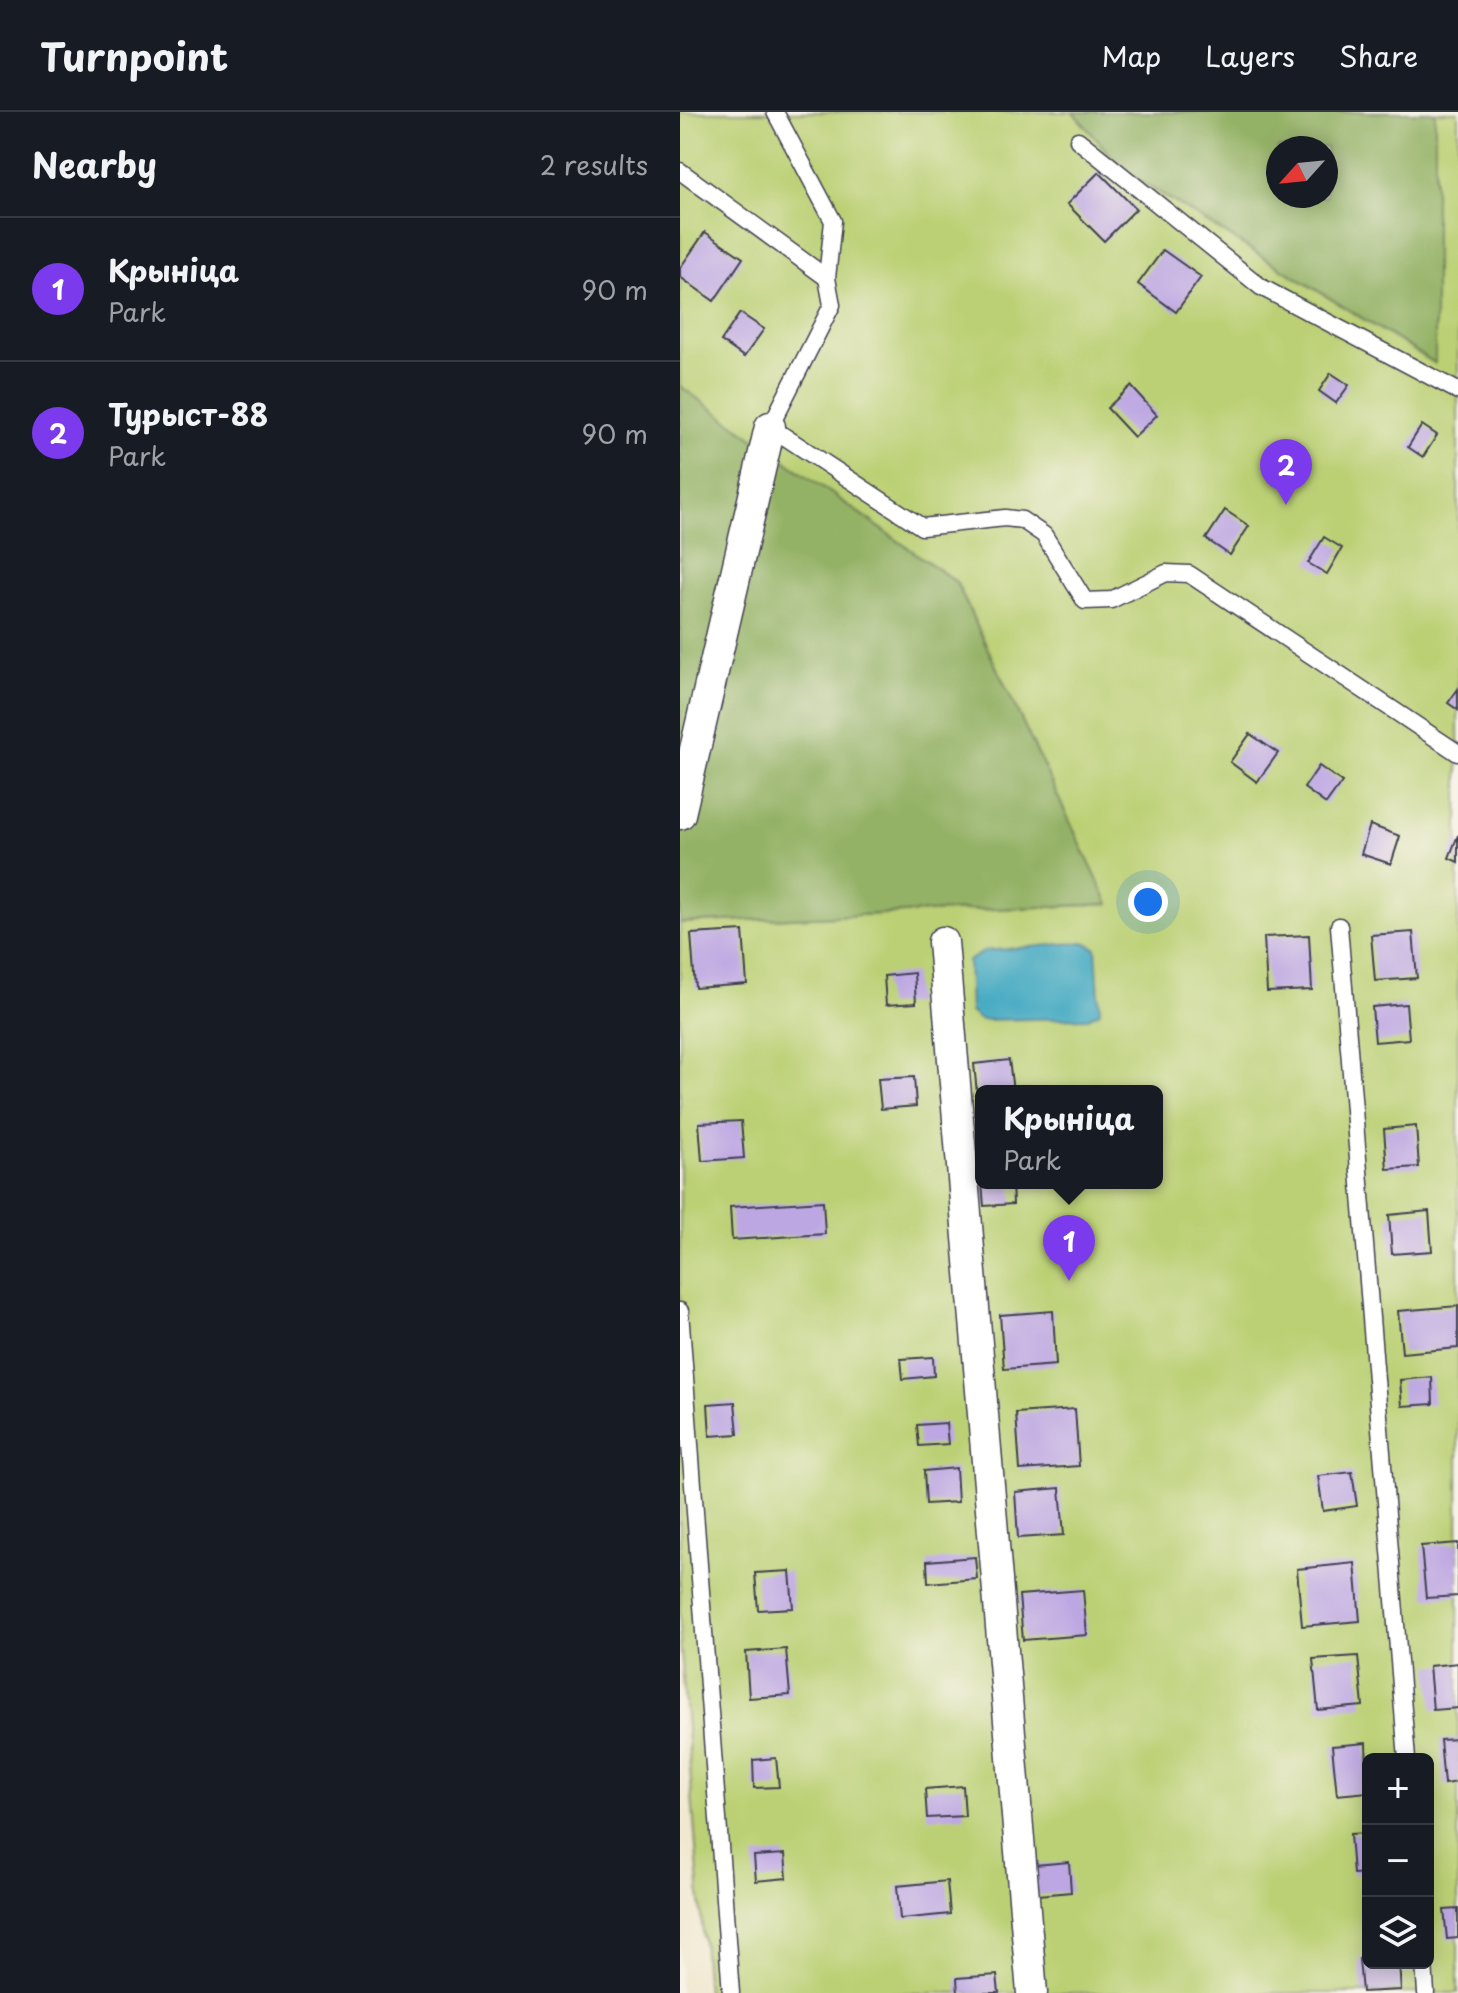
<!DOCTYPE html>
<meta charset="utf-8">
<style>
:root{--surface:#171b24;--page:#20242c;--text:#f1f3f6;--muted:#9ea1a6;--line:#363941;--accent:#7c3aed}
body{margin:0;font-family:"Playpen Sans",sans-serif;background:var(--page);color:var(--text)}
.controls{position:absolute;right:24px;bottom:24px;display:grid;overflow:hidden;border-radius:12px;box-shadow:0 4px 20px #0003}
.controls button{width:72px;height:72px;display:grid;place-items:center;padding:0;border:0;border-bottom:2px solid var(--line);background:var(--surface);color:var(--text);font:40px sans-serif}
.compass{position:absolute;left:586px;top:24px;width:72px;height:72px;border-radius:50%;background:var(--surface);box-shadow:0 4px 20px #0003;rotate:243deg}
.you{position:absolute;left:468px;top:790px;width:28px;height:28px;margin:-20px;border:6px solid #fff;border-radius:50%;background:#1a73e8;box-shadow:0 0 0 12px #1a73e833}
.badge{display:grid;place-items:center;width:52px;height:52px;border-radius:50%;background:var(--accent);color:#fff;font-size:26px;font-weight:700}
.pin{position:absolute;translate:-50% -66px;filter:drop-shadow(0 2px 4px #0008)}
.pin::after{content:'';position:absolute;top:42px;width:28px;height:24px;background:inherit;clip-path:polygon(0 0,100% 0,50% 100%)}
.popup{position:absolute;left:295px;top:973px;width:188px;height:104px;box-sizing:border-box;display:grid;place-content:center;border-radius:12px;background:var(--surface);filter:drop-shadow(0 2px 6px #0005);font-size:26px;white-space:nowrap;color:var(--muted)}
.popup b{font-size:30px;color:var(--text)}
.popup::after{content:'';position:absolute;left:50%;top:100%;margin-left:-16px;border:16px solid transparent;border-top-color:var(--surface)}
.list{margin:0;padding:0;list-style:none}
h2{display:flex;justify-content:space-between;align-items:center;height:104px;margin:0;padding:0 32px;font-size:34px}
h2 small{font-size:26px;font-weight:400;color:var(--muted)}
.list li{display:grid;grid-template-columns:52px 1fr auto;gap:24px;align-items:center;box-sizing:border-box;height:144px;padding:0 32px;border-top:2px solid var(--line)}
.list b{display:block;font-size:30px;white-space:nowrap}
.list p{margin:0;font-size:26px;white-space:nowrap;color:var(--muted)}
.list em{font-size:26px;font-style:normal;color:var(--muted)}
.icon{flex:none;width:44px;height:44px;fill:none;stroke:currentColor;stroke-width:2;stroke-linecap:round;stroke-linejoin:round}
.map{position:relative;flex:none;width:778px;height:1881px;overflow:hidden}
header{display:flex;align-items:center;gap:48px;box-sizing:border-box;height:112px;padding:0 40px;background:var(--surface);border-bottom:2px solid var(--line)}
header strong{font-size:38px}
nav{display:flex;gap:44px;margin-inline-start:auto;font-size:28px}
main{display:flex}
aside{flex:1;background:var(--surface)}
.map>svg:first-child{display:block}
.green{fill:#bbd074;stroke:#6e7958;stroke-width:2;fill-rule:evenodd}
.forest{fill:#94b266;stroke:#5b6a50;stroke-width:2;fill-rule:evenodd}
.water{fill:#41a8c1;stroke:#32657e;stroke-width:2}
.building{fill:#bda7e2}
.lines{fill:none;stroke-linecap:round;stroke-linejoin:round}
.lane-casing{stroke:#414051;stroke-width:19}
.street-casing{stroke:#414051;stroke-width:33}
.lane{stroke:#fff;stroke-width:16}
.street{stroke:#fff;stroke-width:30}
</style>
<header>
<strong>Turnpoint</strong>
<nav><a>Map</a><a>Layers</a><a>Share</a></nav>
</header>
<main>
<aside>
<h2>Nearby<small>2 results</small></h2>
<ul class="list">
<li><span class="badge">1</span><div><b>Крыніца</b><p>Park</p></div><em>90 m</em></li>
<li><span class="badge">2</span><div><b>Турыст-88</b><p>Park</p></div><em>90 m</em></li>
</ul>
</aside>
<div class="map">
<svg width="778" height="1881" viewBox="0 0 778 1881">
<rect width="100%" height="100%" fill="#f7f3e8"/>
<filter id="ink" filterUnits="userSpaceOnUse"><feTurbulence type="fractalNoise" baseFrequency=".0125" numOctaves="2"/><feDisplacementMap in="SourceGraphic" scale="16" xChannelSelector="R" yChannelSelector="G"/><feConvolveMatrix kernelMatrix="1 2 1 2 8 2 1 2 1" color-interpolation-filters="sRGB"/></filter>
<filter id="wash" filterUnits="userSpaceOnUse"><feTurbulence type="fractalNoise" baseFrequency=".006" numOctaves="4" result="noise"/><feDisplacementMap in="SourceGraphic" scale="32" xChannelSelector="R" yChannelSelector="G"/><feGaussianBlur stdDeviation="1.8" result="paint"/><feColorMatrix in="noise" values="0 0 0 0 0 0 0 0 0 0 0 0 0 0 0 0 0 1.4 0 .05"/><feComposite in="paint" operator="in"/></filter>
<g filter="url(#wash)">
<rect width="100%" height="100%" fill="#f1e8d0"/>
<!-- green -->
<path class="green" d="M0 0H393L444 59 754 251 755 0H778V1881H27L0 1526V811L428 792 276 470 0 274ZM301 979H477V1071H301ZM688 1647H748V1851H688Z"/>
<!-- forest -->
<g class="forest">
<path d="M393 0H755V251L444 59ZM598 36H646V84H598Z"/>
<polygon points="0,274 276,470 429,792 0,811"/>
</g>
<!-- water -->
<polygon class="water" points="404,830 416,836 420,900 408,906 300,908 290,900 288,849 305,839"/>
<g id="blocks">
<!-- building -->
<g class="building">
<polygon points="419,60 456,97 424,129 387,92"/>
<polygon points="25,120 63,146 34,189 0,165 0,156"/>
<polygon points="483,138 521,165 496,200 458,172"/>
<polygon points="60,201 84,217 64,245 41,229"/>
<polygon points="651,261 669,273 656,291 639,279"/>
<polygon points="451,274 477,303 454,325 427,296"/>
<polygon points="742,313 757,323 743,345 728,335"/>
<polygon points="545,398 569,414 550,443 526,427"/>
<polygon points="644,425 662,436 647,462 628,451"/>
<polygon points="778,577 778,598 768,591"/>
<polygon points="570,622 598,641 577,670 550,650"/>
<polygon points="639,654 662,670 646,692 624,676"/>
<polygon points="690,713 720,724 711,752 681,742"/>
<polygon points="778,723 778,750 769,746"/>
<polygon points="63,819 67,872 15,876 11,822"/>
<polygon points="733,820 737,866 695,869 691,823"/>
<polygon points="629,823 632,878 587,880 584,825"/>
<polygon points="234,861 236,891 206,893 204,864"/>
<polygon points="726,892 729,927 695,930 692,895"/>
<polygon points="329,948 333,979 301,979 299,1000 294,952"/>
<polygon points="234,965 236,994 201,997 198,967"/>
<polygon points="61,1009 64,1046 22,1049 19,1011"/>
<polygon points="736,1014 739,1055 707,1057 704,1017"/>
<polygon points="302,1071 332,1071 333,1092 304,1094"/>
<polygon points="143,1089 145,1122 52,1128 50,1095"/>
<polygon points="749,1099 752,1139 712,1142 709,1103"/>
<polygon points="778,1194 778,1236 722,1241 718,1199"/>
<polygon points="373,1199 376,1253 324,1257 320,1203"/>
<polygon points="253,1245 254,1264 223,1267 221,1247"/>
<polygon points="752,1265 753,1292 722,1294 720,1268"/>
<polygon points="55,1290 58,1322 30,1324 28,1292"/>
<polygon points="395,1297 399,1354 340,1358 336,1301"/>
<polygon points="266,1311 268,1332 239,1334 237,1313"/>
<polygon points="276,1356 278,1390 246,1392 244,1359"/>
<polygon points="672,1360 677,1394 643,1399 638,1364"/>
<polygon points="380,1376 384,1423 338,1426 335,1380"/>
<polygon points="778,1431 778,1484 746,1486 741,1434"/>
<polygon points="295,1445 297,1467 248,1471 247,1449"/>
<polygon points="675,1451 680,1509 622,1514 617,1457"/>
<polygon points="110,1459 113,1496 78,1498 75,1461"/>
<polygon points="403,1478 407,1523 343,1528 339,1483"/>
<polygon points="106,1537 110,1583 69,1586 66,1540"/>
<polygon points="678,1544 683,1594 638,1598 633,1547"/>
<polygon points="778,1551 778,1596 753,1598 749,1554"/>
<polygon points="778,1627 778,1670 764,1672 760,1628"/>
<polygon points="686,1631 688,1680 657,1683 652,1634"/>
<polygon points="96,1646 99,1675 74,1676 73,1648"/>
<polygon points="283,1674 285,1704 247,1706 245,1677"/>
<polygon points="688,1721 688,1761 673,1762 670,1722"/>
<polygon points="105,1742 107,1766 76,1769 74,1744"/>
<polygon points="389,1750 391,1780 358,1783 355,1753"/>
<polygon points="267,1769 270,1802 220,1807 217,1774"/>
<polygon points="778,1797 778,1826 767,1827 764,1798"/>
<polygon points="688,1846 688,1851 719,1851 721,1878 682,1880 679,1847"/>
<polygon points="317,1863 319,1881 278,1881 277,1866"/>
</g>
</g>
</g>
<g filter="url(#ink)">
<use href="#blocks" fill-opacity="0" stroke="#414051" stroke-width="2"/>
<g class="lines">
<defs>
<g id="lane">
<polyline points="95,0 153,109 147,166"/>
<polyline points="398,28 581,175 778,279"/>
<polyline points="0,59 147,166 152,193 90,315 242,415 325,406 342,408 364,423 405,489 431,488 486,461 509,462 778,641"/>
<polyline points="659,814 727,1647"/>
<polyline points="0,1199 51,1881"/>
<polyline points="744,1851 746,1881"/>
</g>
<g id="street">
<polyline points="0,702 90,315"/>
<polyline points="263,830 352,1881"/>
</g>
</defs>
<!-- lane casing -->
<use href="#lane" class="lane-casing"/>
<!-- street casing -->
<use href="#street" class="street-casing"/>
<!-- lane -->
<use href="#lane" class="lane"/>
<!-- street -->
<use href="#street" class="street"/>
</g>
</g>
</svg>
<div class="controls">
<button>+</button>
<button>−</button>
<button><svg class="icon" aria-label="layers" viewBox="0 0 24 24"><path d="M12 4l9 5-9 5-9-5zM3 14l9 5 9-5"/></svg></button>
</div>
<svg class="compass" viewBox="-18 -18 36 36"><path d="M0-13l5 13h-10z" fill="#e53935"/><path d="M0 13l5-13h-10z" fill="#9ea1a6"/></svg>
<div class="you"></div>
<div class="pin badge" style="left:389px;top:1169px">1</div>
<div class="popup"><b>Крыніца</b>Park</div>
<div class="pin badge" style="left:606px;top:393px">2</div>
</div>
</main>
